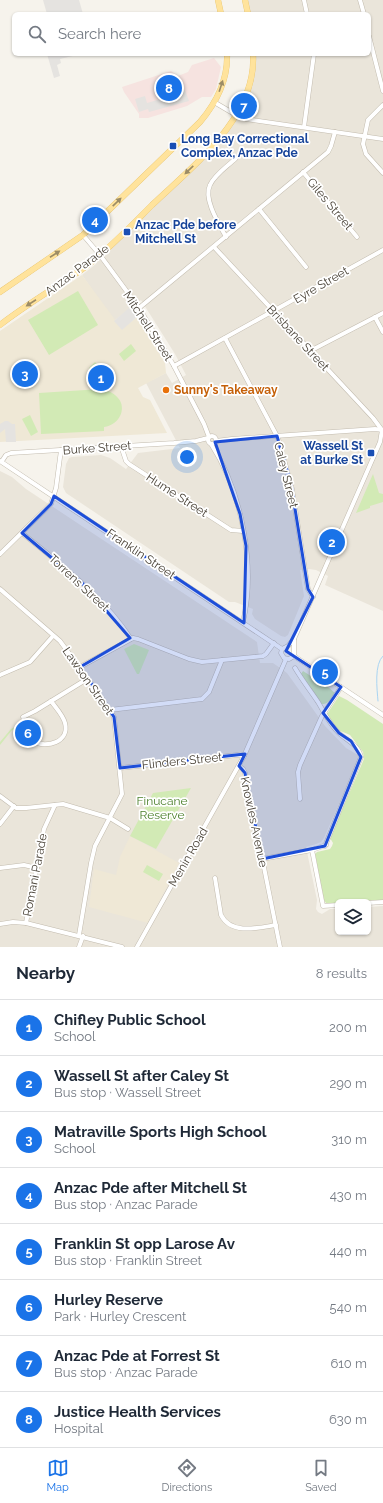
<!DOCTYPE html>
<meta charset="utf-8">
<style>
:root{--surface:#fff;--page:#f2f2f3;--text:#1f2937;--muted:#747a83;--line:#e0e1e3;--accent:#1a73e8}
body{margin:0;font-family:Raleway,sans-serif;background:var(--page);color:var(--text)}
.controls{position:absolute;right:12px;bottom:12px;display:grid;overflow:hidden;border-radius:6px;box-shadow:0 1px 3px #0004}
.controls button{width:36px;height:36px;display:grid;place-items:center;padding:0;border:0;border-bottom:1px solid var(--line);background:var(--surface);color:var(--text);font:20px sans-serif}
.you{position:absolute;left:187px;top:457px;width:14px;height:14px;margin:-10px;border:3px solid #fff;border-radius:50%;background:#1a73e8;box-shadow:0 0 0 6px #1a73e833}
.badge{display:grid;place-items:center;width:26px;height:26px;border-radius:50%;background:var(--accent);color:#fff;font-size:13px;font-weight:700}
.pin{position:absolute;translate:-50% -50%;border:2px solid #fff;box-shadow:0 1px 4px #0006}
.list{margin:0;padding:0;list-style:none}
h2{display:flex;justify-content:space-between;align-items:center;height:52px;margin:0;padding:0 16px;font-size:17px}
h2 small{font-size:13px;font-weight:400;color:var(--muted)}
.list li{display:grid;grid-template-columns:26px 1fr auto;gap:12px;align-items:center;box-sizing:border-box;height:56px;padding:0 16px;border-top:1px solid var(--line)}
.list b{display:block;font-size:15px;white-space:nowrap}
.list p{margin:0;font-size:13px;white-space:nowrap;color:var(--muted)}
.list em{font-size:13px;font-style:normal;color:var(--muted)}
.icon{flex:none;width:22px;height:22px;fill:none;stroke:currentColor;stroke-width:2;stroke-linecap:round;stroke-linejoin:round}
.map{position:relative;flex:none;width:383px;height:947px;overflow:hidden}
.search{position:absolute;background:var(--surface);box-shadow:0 1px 3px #0004;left:12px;right:12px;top:12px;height:44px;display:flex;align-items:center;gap:10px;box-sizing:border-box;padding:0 14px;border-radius:6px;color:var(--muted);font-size:15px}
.sheet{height:500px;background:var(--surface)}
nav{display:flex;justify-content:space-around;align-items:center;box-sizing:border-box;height:56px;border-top:1px solid var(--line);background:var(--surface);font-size:11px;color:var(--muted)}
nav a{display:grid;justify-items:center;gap:2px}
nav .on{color:var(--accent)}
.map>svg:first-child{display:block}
.residential{fill:#eae5da}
.education{fill:#efe8d6}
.medical{fill:#f6e3e0}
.green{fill:#d2eab5}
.parking{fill:#e5e3e0}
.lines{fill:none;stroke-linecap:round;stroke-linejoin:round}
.stream{stroke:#a9d4f2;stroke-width:1}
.minor-casing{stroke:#c2bbae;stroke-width:5}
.major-casing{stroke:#e6c16a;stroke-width:6}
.minor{stroke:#fff;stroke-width:4}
.major{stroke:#ffe39c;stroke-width:5.5}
.oneway{fill:#9c8c66}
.marked{fill:#1d4ed8;fill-opacity:0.2;stroke:#1d4ed8;stroke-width:3;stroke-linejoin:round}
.transit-dot{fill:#1a4fb4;stroke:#fff;stroke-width:1.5}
.food-dot{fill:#e8710a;stroke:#fff;stroke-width:1.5}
.labels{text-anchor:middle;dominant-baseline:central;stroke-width:3.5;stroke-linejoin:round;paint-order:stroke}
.transit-label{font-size:12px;font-weight:bold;fill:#164399;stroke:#fff;text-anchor:start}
.street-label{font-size:12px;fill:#4b4439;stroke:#fff}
.food-label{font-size:12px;font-weight:bold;fill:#c56008;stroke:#fff;text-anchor:start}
.park-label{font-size:12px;fill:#4a7f2a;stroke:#fff}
</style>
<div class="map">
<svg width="383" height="947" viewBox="0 0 383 947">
<rect width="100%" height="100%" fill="#f6f3ec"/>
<!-- residential -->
<g class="residential">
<polygon points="245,0 383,0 383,611 325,585 328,576 316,570 309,569 300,570 304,596 288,635 285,637 281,636 255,619 252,614 253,609 235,602 229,602 66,493 63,487 66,464 69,458 72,457 101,455 110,458 126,469 138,453 180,448 146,383 166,373 172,383 186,375 175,354 141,300 114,321 82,275 96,264 100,255 224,134 246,97 253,54 369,54 369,14 248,14"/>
<polygon points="0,471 12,477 26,489 257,642 260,663 273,663 287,673 325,726 346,748 358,755 359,758 324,838 321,842 316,844 306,847 317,900 316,909 318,912 322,914 330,909 338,909 338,932 368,932 368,907 383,906 383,947 0,947"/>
</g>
<!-- education -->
<g class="education">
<polygon points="82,275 122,329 137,317 165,363 166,373 138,388 143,397 150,400 167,433 0,442 0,331"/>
<polygon points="130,836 179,863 148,923 89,907 94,869 116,875 120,857"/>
</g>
<!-- medical -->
<polygon class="medical" points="214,58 221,67 216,89 211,97 202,97 187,106 148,118 139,118 139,114 124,92 122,87 171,71 178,76 188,72 192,65"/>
<!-- green -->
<g class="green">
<polygon points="78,291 98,325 49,355 28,320"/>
<polygon points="131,344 136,351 124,361 119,354"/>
<polygon points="95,362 107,376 100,382 89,368"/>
<path d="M101 389C105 391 111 391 115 395 129 406 120 425 104 427V431L41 434 39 393Z"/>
<polygon points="30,415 38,432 31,436 22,419"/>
<polygon points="373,474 379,493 383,494 383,502 370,506 370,508 356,513"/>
<polygon points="134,644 149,650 139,674 137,674 124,649"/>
<path d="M303 671 328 687 335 693C331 698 328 705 322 704L301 674Z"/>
<polygon points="339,696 347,700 383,724 383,900 338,902 338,903 326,903 324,900 315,854 317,852 330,849 332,846 333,843 330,838 364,759 363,752 350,735 338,730 327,714"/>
<polygon points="27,720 38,735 30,737 12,730 0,745 0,742 11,729"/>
<polygon points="191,788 156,849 130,836 153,793"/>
<polygon points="147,865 163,874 159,881 143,872"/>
</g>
<!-- parking -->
<g class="parking">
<polygon points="43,0 79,0 83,14 47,14"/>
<polygon points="47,54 81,54 60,59 61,63 57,65 60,76 54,78"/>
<polygon points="185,90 189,101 149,112 148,109 139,112 135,99 145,96 147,103 181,93 181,91"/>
<polygon points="129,308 133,311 137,317 122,330 114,321"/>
<polygon points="5,421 8,421 12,424 15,424 16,442 6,442 5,429 0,433 0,424"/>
</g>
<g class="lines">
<!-- stream -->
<path class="stream" d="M378 701C377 689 374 664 383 656"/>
<defs>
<g id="minor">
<polyline points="304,0 307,14"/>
<polyline points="360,0 364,14"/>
<polyline points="369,36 383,91"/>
<polyline points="214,102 236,115 246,119 383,139"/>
<polyline points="383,105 368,120 363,144 366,154 383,173"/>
<polyline points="304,127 314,54"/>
<polyline points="303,172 357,237"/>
<polyline points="259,209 306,267"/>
<polyline points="83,235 100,255 139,308 174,366 204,424 209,437"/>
<path d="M226 237C219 224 203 199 210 185 215 174 228 166 236 158"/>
<polyline points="214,247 373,418 382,430 380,442 294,639 288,646 282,649"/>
<polyline points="139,308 328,152 331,146 335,132"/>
<polyline points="375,317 383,332"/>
<polyline points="225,338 278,438 292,489 308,589 313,597"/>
<polyline points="310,351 383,313"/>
<polyline points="174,366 383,250"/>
<circle cx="212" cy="440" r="4"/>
<polyline points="216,441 232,439 375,429 383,430"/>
<path d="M211 444C242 492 256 566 243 622"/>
<polyline points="121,446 126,461 129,464 231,530 243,531"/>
<polyline points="0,461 282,649"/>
<polyline points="2,461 6,455 11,453 174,443 196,441 208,438"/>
<path d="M22 533C61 565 103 596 131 639"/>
<polyline points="0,554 51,504 56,488 61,450"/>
<polyline points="0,589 60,641 101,697 114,717 122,794 95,846 91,863 79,935"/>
<polyline points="282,649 281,653 284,658 289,659 294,656"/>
<polyline points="294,656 383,715"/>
<polyline points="294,656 294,639"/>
<polyline points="80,667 133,638 138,639 189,659 202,662 263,656 266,654 274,643"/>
<path d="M295 668C302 680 310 690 318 702 324 712 328 721 336 730 344 740 358 743 361 757L325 846"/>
<polyline points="0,675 30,662 53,636"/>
<polyline points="110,710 202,699 209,692 222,660"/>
<polyline points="23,717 35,711 87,679"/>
<path d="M33 741C46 749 70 742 65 723 63 715 56 708 51 701"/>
<polyline points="239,766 243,769 245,773 280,947"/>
<polyline points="120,768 237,755 244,756"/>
<polyline points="0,796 16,808 26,808 63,804 110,818 128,829"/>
<polyline points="300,799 298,772 300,765 322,716 341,687"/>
<polyline points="0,824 14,806"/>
<polyline points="312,850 323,906 338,905"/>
<polyline points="262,859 312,850 326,845"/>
<polyline points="0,868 24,865 37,868"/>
<path d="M215 878 221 915C231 935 258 928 276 925"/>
<polyline points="368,903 383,902"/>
<polyline points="26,923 44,829 55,805"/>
<polyline points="0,924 13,922 26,923 122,947"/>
<polyline points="79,947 83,936"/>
<polyline points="137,947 244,756 286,659"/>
</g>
<g id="major">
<polyline points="218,0 221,14"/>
<polyline points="245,0 248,14"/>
<path d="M0 292 83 235 200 122C216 103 228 79 227 54"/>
<path d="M0 325C28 303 59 286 88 265 111 247 131 226 152 205 193 166 257 117 253 54"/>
</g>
</defs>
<!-- minor casing -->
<use href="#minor" class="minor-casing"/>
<!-- major casing -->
<use href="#major" class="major-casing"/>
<!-- minor -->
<use href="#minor" class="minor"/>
<!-- major -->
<use href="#major" class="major"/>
</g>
<!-- one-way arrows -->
<defs><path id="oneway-solid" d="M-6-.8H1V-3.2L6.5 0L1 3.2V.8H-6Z"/></defs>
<g class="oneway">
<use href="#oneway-solid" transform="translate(221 86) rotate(-72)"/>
<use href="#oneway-solid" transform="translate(189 170) rotate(136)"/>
<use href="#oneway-solid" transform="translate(117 202) rotate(-44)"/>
<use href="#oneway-solid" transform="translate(55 254) rotate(-33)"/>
<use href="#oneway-solid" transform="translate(31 303) rotate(147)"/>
</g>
<!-- marked area -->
<path class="marked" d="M277 436 291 484 308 589 313 597 286 651 341 687 323 713 339 733 351 741 361 757 325 846 262 859 245 773 239 766 245 754 120 768 114 717 80 667 130 638 83 584 22 533 51 504 54 496 244 623 246 546 240 514 215 442Z"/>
<!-- markers -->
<g class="transit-dot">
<rect x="169" y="142" width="8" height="8" rx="2"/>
<rect x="123" y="228" width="8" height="8" rx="2"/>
<rect x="367" y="449" width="8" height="8" rx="2"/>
</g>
<circle class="food-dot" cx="166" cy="390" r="4"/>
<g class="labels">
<!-- transit labels -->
<g class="transit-label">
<text x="181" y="139">Long Bay Correctional<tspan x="181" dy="14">Complex, Anzac Pde</tspan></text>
<text x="135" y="225">Anzac Pde before<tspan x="135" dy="14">Mitchell St</tspan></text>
<text x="363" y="446" text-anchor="end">Wassell St<tspan x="363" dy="14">at Burke St</tspan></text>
</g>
<!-- street labels -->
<g class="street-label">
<text transform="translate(330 204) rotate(50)">Giles Street</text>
<text transform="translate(77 270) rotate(-37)">Anzac Parade</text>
<text transform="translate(321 285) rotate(-30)">Eyre Street</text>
<text transform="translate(148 326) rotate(57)">Mitchell Street</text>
<text transform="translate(298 338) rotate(47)">Brisbane Street</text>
<text transform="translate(97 448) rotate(-4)">Burke Street</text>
<text transform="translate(286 475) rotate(76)">Caley Street</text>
<text transform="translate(177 495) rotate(33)">Hume Street</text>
<text transform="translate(141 554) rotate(34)">Franklin Street</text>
<text transform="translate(79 583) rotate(43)">Torrens Street</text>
<text transform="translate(88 681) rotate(55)">Lawson Street</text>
<text transform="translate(182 761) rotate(-6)">Flinders Street</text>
<text transform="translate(254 822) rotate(78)">Knowles Avenue</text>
<text transform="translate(188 857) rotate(-60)">Menin Road</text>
<text transform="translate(35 875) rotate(-79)">Romani Parade</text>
</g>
<!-- food labels -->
<g class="food-label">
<text x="174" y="390">Sunny's Takeaway</text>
</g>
<!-- park labels -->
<g class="park-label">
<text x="162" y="801">Finucane<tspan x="162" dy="14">Reserve</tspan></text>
</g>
</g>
</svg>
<div class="controls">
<button><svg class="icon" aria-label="layers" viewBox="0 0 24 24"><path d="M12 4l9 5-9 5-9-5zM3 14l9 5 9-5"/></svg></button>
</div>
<div class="you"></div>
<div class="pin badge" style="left:101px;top:378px">1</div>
<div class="pin badge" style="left:332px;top:542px">2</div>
<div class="pin badge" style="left:25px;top:374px">3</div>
<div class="pin badge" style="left:95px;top:220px">4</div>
<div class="pin badge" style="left:325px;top:672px">5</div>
<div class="pin badge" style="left:28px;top:733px">6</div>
<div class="pin badge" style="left:244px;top:106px">7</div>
<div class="pin badge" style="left:169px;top:88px">8</div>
<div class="search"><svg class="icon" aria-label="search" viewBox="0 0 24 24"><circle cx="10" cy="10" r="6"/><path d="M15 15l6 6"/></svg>Search here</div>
</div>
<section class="sheet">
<h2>Nearby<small>8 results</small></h2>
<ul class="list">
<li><span class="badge">1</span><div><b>Chifley Public School</b><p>School</p></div><em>200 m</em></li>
<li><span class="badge">2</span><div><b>Wassell St after Caley St</b><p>Bus stop · Wassell Street</p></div><em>290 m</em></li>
<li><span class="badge">3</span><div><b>Matraville Sports High School</b><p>School</p></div><em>310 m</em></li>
<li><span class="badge">4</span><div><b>Anzac Pde after Mitchell St</b><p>Bus stop · Anzac Parade</p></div><em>430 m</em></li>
<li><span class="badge">5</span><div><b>Franklin St opp Larose Av</b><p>Bus stop · Franklin Street</p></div><em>440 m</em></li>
<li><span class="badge">6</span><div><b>Hurley Reserve</b><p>Park · Hurley Crescent</p></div><em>540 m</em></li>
<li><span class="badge">7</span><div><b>Anzac Pde at Forrest St</b><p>Bus stop · Anzac Parade</p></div><em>610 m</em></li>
<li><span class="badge">8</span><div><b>Justice Health Services</b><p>Hospital</p></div><em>630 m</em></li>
</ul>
</section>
<nav>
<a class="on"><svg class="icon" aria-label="map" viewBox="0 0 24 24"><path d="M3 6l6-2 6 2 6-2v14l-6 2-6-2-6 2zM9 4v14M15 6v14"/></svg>Map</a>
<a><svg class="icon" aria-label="directions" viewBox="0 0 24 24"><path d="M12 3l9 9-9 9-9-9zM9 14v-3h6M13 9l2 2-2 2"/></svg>Directions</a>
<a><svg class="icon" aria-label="saved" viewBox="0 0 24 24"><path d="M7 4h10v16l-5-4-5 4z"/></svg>Saved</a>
</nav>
